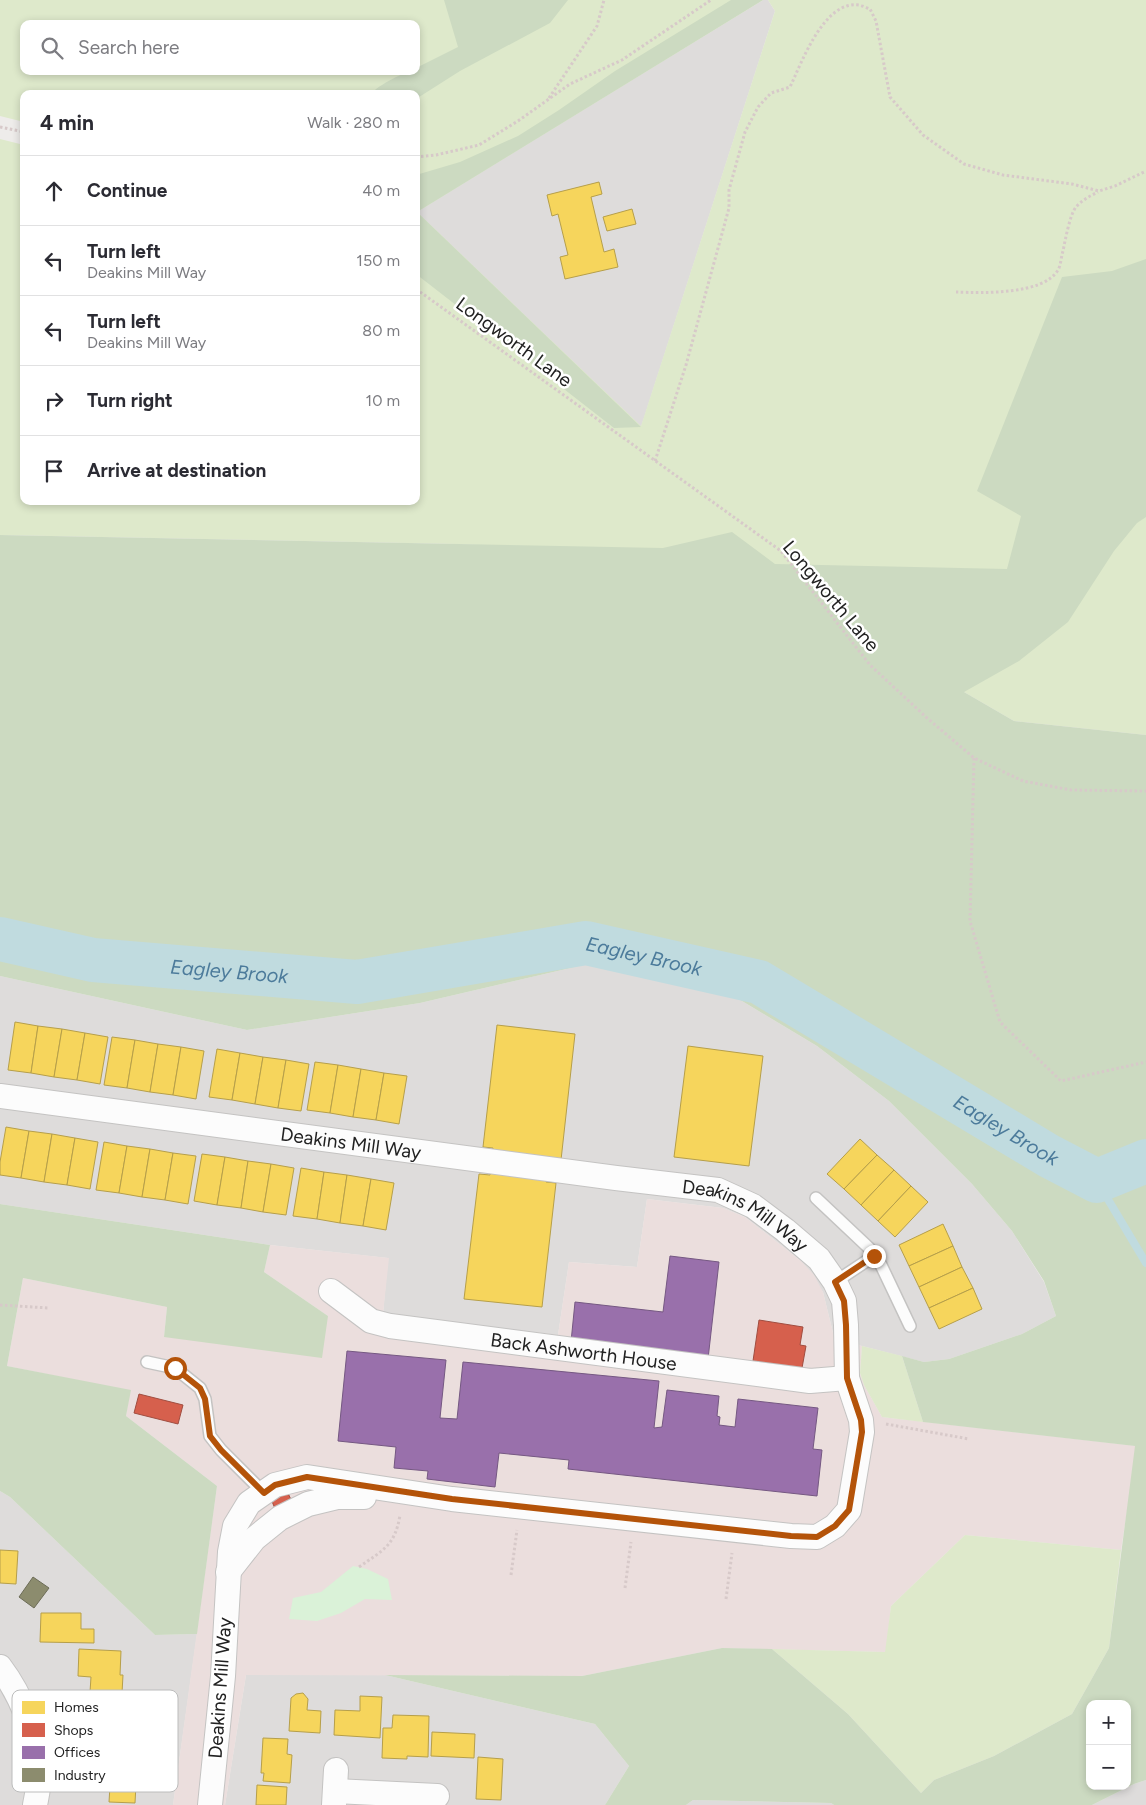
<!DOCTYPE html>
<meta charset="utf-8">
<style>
:root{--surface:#fff;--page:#f7f7f7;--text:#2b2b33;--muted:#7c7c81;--line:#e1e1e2}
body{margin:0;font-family:Figtree,sans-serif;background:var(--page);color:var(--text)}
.controls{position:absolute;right:15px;bottom:15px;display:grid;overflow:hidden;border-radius:10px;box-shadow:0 2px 8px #0003}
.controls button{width:45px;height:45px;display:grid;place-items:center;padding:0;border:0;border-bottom:1px solid var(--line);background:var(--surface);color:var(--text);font:25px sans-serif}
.stop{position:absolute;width:15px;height:15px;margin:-11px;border:4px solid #b45309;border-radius:50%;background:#fff}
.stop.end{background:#b45309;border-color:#fff;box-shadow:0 1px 5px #0008}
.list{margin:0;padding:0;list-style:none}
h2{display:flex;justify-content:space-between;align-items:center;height:65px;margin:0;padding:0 20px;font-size:21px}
h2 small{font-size:16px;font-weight:400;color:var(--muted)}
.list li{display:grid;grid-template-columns:32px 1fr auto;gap:15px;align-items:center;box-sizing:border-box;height:70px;padding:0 20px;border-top:1px solid var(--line)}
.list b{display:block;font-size:19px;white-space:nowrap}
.list p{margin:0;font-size:16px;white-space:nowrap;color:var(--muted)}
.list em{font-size:16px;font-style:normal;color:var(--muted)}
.icon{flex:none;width:28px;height:28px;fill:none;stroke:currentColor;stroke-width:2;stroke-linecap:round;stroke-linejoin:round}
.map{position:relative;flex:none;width:1146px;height:1805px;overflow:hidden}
.search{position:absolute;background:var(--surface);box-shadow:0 2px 8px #0003;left:20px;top:20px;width:400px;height:55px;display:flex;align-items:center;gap:12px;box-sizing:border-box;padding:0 18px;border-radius:10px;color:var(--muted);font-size:19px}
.panel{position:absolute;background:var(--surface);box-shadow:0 2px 8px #0003;left:20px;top:90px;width:400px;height:415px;border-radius:10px}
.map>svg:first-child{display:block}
.residential{fill:#dedcdb}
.commercial{fill:#ebdedd}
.grass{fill:#dee9cb;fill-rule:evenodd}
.forest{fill:#ccdac1;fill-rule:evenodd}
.park{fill:#daf2d8}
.homes{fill:#f6d55c;stroke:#b69f4a}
.shops{fill:#d6604d;stroke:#a04d40}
.offices{fill:#9970ab;stroke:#755882}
.industry{fill:#8c8c6e;stroke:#6c6c57}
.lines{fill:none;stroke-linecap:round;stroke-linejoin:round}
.stream{stroke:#c0dbdf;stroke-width:8}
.river{stroke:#c0dbdf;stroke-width:44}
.service-casing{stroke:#c4c3c2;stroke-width:14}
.minor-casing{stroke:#c4c3c2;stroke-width:26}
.path{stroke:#d7c9c9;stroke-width:3;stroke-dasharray:2.5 2.5;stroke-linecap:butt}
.service{stroke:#fcfcfc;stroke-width:11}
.minor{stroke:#fcfcfc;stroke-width:24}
.route{stroke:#b45309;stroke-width:6}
.labels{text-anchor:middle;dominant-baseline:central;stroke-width:5;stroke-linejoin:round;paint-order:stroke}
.street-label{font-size:19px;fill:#212121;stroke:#fff}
.water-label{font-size:20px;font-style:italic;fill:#4c7b9b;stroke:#fff}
.key{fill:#fff;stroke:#bcbcbc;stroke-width:1}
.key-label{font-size:14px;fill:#212121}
</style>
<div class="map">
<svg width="1146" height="1805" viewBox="0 0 1146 1805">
<rect width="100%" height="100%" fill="#eeecea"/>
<!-- residential -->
<g class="residential">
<polygon points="763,0 768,0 775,11 641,427 416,212"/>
<polygon points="592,963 722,989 817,1046 889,1101 972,1184 1012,1231 1044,1282 1056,1316 1022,1334 949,1359 924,1362 862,1346 835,1341 823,1292 801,1261 745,1217 723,1208 647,1199 637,1267 569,1262 558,1335 383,1314 388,1258 270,1245 0,1204 0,976 247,1030 420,1003"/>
<polygon points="0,1491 10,1497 155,1635 197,1634 173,1805 0,1805"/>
<polygon points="246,1675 385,1675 595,1724 629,1766 605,1805 225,1805"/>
<polygon points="1146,1780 1146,1805 1092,1805 1134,1784"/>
<polygon points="693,1800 831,1803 834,1805 686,1805"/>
</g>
<!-- commercial -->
<polygon class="commercial" points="647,1199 723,1208 745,1217 801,1261 814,1275 823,1292 835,1341 862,1346 860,1373 864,1385 882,1417 1137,1446 1121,1550 965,1535 891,1606 886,1652 722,1648 582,1676 246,1675 225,1805 173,1805 217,1486 126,1416 130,1391 7,1366 23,1278 167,1307 164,1337 328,1316 264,1272 270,1245 389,1258 383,1314 558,1335 569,1262 637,1267"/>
<!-- grass -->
<g class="grass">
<path d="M0 0H763L417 212 641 426 775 11 768 0H1146V735L1014 721 707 543 677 553 456 544 0 535V139L24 145V501H416V94H24V122L0 116ZM24 24H416V71H24Z"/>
<polygon points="862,1346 902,1356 923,1422 882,1417 864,1385 860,1373"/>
<polygon points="965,1535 1121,1550 1109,1648 1072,1714 994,1756 934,1780 921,1793 848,1714 772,1649 885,1652 891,1606"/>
</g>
<!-- forest -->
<g class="forest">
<path d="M444 0H568L550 23 460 71 416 99V94H370C380 85 403 71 416 71V68L458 47Z"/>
<polygon points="731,0 763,0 417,212 641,427 614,428 416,274 416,175 460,162 518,136 559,110 615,71"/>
<path d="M1146 259V517L1137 523 1114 551 1068 622 1019 661 964 692 1014 721 1146 735V1780L1134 1784 1092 1805H834L831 1803 693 1800 686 1805H605L629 1766 595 1724 385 1675 582 1676 722 1648 772 1649 848 1714 921 1793 934 1780 994 1756 1072 1714 1109 1648 1135 1446 923 1422 902 1356 924 1362 949 1359 1022 1334 1056 1316 1044 1281 1012 1231 972 1184 889 1101 817 1046 722 989 592 963 420 1003 247 1030 0 976V535L663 548 732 532 775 564 1007 569 1021 516 977 491 1062 277 1112 271ZM1090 1704H1127V1786H1090Z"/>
<polygon points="0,1204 270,1245 264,1272 328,1316 322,1358 164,1337 167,1307 23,1278 7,1366 131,1390 126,1416 217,1486 197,1634 155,1635 10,1497 0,1491"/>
</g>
<!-- park -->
<polygon class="park" points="353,1566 367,1569 388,1579 392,1600 365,1599 341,1613 317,1621 289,1619 293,1598 321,1592"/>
<!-- homes -->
<g class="homes">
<polygon points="599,182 602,194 591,197 604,252 614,249 618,267 565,279 560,257 568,255 558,214 552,216 547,195"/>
<polygon points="632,209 636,224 607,231 603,217"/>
<polygon points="15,1022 38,1026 31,1073 8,1070"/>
<polygon points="497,1025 575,1034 561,1160 492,1161 493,1148 483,1147"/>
<polygon points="38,1026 62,1029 54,1077 31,1073"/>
<polygon points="62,1029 85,1033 77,1080 54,1077"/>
<polygon points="85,1033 108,1037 100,1084 77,1080"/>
<polygon points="112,1037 135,1040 127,1088 104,1085"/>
<polygon points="135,1040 158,1044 150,1092 127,1088"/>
<polygon points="158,1044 181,1047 173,1095 150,1092"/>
<polygon points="688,1046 763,1056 749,1166 674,1157"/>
<polygon points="181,1047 204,1051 196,1099 173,1095"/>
<polygon points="217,1049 240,1053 232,1100 209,1097"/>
<polygon points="240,1053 263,1057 255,1104 232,1100"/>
<polygon points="263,1057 286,1060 278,1108 255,1104"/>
<polygon points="286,1060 309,1064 301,1111 278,1108"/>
<polygon points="315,1062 338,1065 330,1113 307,1110"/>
<polygon points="338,1065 361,1069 353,1117 330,1113"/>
<polygon points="361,1069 384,1073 376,1120 353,1117"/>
<polygon points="384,1073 407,1076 399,1124 376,1120"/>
<polygon points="6,1127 29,1131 21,1178 0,1175 0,1162"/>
<polygon points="29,1131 52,1134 44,1182 21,1178"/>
<polygon points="52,1134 75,1138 67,1185 44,1182"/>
<polygon points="75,1138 98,1142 90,1189 67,1185"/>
<polygon points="860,1139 877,1155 844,1189 827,1174"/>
<polygon points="104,1142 127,1146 119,1193 96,1190"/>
<polygon points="127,1146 150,1149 142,1197 119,1193"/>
<polygon points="150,1149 173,1153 165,1200 142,1197"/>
<polygon points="173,1153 196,1156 188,1204 165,1200"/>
<polygon points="202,1154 225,1157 217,1205 194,1201"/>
<polygon points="877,1155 894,1170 861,1205 844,1189"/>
<polygon points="225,1157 248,1161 241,1208 217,1205"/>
<polygon points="248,1161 271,1164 263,1212 241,1208"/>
<polygon points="492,1161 548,1168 546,1182 556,1183 542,1307 464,1299 479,1174 490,1175"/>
<polygon points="271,1164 294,1168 286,1215 263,1212"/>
<polygon points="301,1168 324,1172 317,1219 293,1216"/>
<polygon points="894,1170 911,1186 878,1221 861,1205"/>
<polygon points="324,1172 347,1175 340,1223 317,1219"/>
<polygon points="347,1175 371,1179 363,1226 340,1223"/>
<polygon points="371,1179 394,1183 386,1230 363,1226"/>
<polygon points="911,1186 928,1202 895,1237 878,1221"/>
<polygon points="943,1224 953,1246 909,1266 899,1245"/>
<polygon points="953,1246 962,1267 919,1287 909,1266"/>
<polygon points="962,1267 973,1288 929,1308 919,1287"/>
<polygon points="973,1288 982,1309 939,1329 929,1308"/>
<polygon points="0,1550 18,1551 16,1584 0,1583"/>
<polygon points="41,1613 81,1613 81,1629 94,1629 94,1643 40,1642"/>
<polygon points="79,1649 121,1651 120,1675 123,1675 122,1693 90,1692 91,1677 78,1676"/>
<polygon points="303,1693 308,1699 307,1710 321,1711 320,1733 289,1731 291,1698 296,1694"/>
<polygon points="360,1696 382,1697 380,1738 334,1735 335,1710 360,1711"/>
<polygon points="393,1715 429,1716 428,1757 407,1756 407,1759 382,1758 383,1728 392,1728"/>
<polygon points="432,1732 475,1734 474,1758 431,1756"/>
<polygon points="263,1738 288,1739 287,1754 292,1755 290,1783 263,1781 264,1773 261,1773"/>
<polygon points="93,1746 138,1748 135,1803 109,1802 111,1770 92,1769"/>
<polygon points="478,1757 503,1759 501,1800 476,1799"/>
<polygon points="257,1785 287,1787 286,1805 256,1805"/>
</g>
<!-- shops -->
<g class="shops">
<polygon points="759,1320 803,1327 800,1345 806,1346 802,1368 753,1361"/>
<polygon points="139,1394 183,1405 178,1424 134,1413"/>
<polygon points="287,1491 293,1504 276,1511 271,1499"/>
</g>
<!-- offices -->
<g class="offices">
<polygon points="670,1256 719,1262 708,1359 571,1342 575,1302 663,1312"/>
<polygon points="347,1351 446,1360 440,1418 457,1419 463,1362 659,1381 654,1428 662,1427 667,1390 719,1396 717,1416 720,1417 719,1425 735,1427 738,1399 818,1408 813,1449 822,1450 817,1496 568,1469 569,1460 499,1453 495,1487 427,1479 428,1471 394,1468 396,1447 338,1441"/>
</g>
<!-- industry -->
<polygon class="industry" points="33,1577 49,1588 34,1608 19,1597"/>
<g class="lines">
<!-- stream -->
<polyline class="stream" points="1097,1181 1146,1263"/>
<!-- river -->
<path class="river" id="s1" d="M0 939 93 960 357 982 586 943 759 982 1049 1156 1097 1181 1146 1161"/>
<defs>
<g id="service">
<polyline points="816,1198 869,1248 881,1265 910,1326"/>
<polyline points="835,1282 874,1256"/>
<polyline points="147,1362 175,1368 200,1388 205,1399 210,1436 221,1450 264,1493"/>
</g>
<g id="minor">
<path id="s2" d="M0 1096 616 1178 718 1190 753 1206 785 1230 819 1259 835 1282 844 1301 846 1325 847 1378 861 1420 862 1432 849 1510 835 1526 817 1537 791 1536 452 1499 307 1477 275 1485 249 1503 235 1526 230 1552 223 1676 210 1805"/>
<path id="s3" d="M331 1291 371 1321 390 1326 810 1381 847 1378"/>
<polyline points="228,1572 254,1539 280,1518 308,1504 337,1497 364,1497"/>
<path d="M0 1667C22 1696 37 1735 39 1771 40 1782 37 1794 35 1805"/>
<polyline points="335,1791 437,1796"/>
<polyline points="334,1805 336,1770"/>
</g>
</defs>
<!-- service casing -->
<use href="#service" class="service-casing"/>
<!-- minor casing -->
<use href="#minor" class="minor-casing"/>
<!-- path -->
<g class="path">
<polyline points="549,98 597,26 604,0"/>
<polyline points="0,127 24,132"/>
<polyline points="416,157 436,155 479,145 518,121 570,84 622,60 711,0"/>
<polyline points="416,289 781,551 870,665 926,717 974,758 1023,781 1071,790 1146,791"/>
<path d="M956 292C983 293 1043 295 1058 270 1061 265 1061 257 1063 251 1065 241 1070 214 1076 207 1082 200 1090 196 1098 192"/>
<path d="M655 461 686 365 729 208V190L745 132 758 107 771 93 790 87C802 62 824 0 859 5 863 6 867 8 870 9L876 21 890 97 923 135 964 164 1003 175 1072 184 1099 191 1115 186 1146 171"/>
<polyline points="974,758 970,921 1000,1022 1061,1081 1146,1062"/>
<polyline points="0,1305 49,1308"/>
<polyline points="886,1424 969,1439"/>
<path d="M359 1567C383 1550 395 1546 400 1515"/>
<polyline points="511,1575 517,1530"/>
<polyline points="625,1588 631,1542"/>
<polyline points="726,1599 732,1553"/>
</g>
<!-- service -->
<use href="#service" class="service"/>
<!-- minor -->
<use href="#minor" class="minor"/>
</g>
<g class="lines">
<!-- route -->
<polyline class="route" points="175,1368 200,1388 205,1399 210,1436 221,1450 264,1493 275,1485 307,1477 452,1499 791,1536 817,1537 835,1526 849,1510 862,1432 861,1420 847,1378 846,1325 844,1301 835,1282 874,1256"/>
</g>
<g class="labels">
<!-- street labels -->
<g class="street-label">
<text transform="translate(514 342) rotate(36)">Longworth Lane</text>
<text transform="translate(831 596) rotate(50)">Longworth Lane</text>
<text stroke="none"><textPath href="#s2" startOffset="354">Deakins Mill Way</textPath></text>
<text stroke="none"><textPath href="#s2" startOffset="759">Deakins Mill Way</textPath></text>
<text stroke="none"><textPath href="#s3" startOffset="265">Back Ashworth House</textPath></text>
<text transform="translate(220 1688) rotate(-86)">Deakins Mill Way</text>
</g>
<!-- water labels -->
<g class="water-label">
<text stroke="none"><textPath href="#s1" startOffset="652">Eagley Brook</textPath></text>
<text stroke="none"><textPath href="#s1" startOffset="232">Eagley Brook</textPath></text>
<text stroke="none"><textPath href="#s1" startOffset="1058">Eagley Brook</textPath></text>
</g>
</g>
<!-- legend -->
<rect x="12" y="1690" width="166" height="102" rx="8" class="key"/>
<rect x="22" y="1701" width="23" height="13" fill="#f6d55c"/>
<rect x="22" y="1723" width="23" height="14" fill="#d6604d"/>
<rect x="22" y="1746" width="23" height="13" fill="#9970ab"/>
<rect x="22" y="1768" width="23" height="14" fill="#8c8c6e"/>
<g class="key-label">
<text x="54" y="1712">Homes</text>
<text x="54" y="1735">Shops</text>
<text x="54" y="1757">Offices</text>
<text x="54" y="1780">Industry</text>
</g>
</svg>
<div class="controls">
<button>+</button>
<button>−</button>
</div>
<div class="stop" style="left:175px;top:1368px"></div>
<div class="stop end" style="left:874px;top:1256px"></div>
<div class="search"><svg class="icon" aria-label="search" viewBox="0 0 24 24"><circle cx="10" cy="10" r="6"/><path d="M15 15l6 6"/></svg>Search here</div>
<section class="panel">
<h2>4 min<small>Walk · 280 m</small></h2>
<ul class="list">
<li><svg class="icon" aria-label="ahead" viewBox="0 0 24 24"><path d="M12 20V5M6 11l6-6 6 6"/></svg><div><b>Continue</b></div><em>40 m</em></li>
<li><svg class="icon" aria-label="left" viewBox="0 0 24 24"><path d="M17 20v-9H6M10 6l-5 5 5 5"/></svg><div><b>Turn left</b><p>Deakins Mill Way</p></div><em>150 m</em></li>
<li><svg class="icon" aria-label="left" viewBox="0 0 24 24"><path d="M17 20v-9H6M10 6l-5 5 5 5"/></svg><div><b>Turn left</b><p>Deakins Mill Way</p></div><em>80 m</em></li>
<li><svg class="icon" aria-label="right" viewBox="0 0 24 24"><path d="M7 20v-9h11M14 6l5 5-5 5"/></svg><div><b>Turn right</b></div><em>10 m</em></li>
<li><svg class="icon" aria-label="arrive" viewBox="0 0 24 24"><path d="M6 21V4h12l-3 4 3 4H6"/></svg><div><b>Arrive at destination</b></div></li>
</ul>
</section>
</div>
